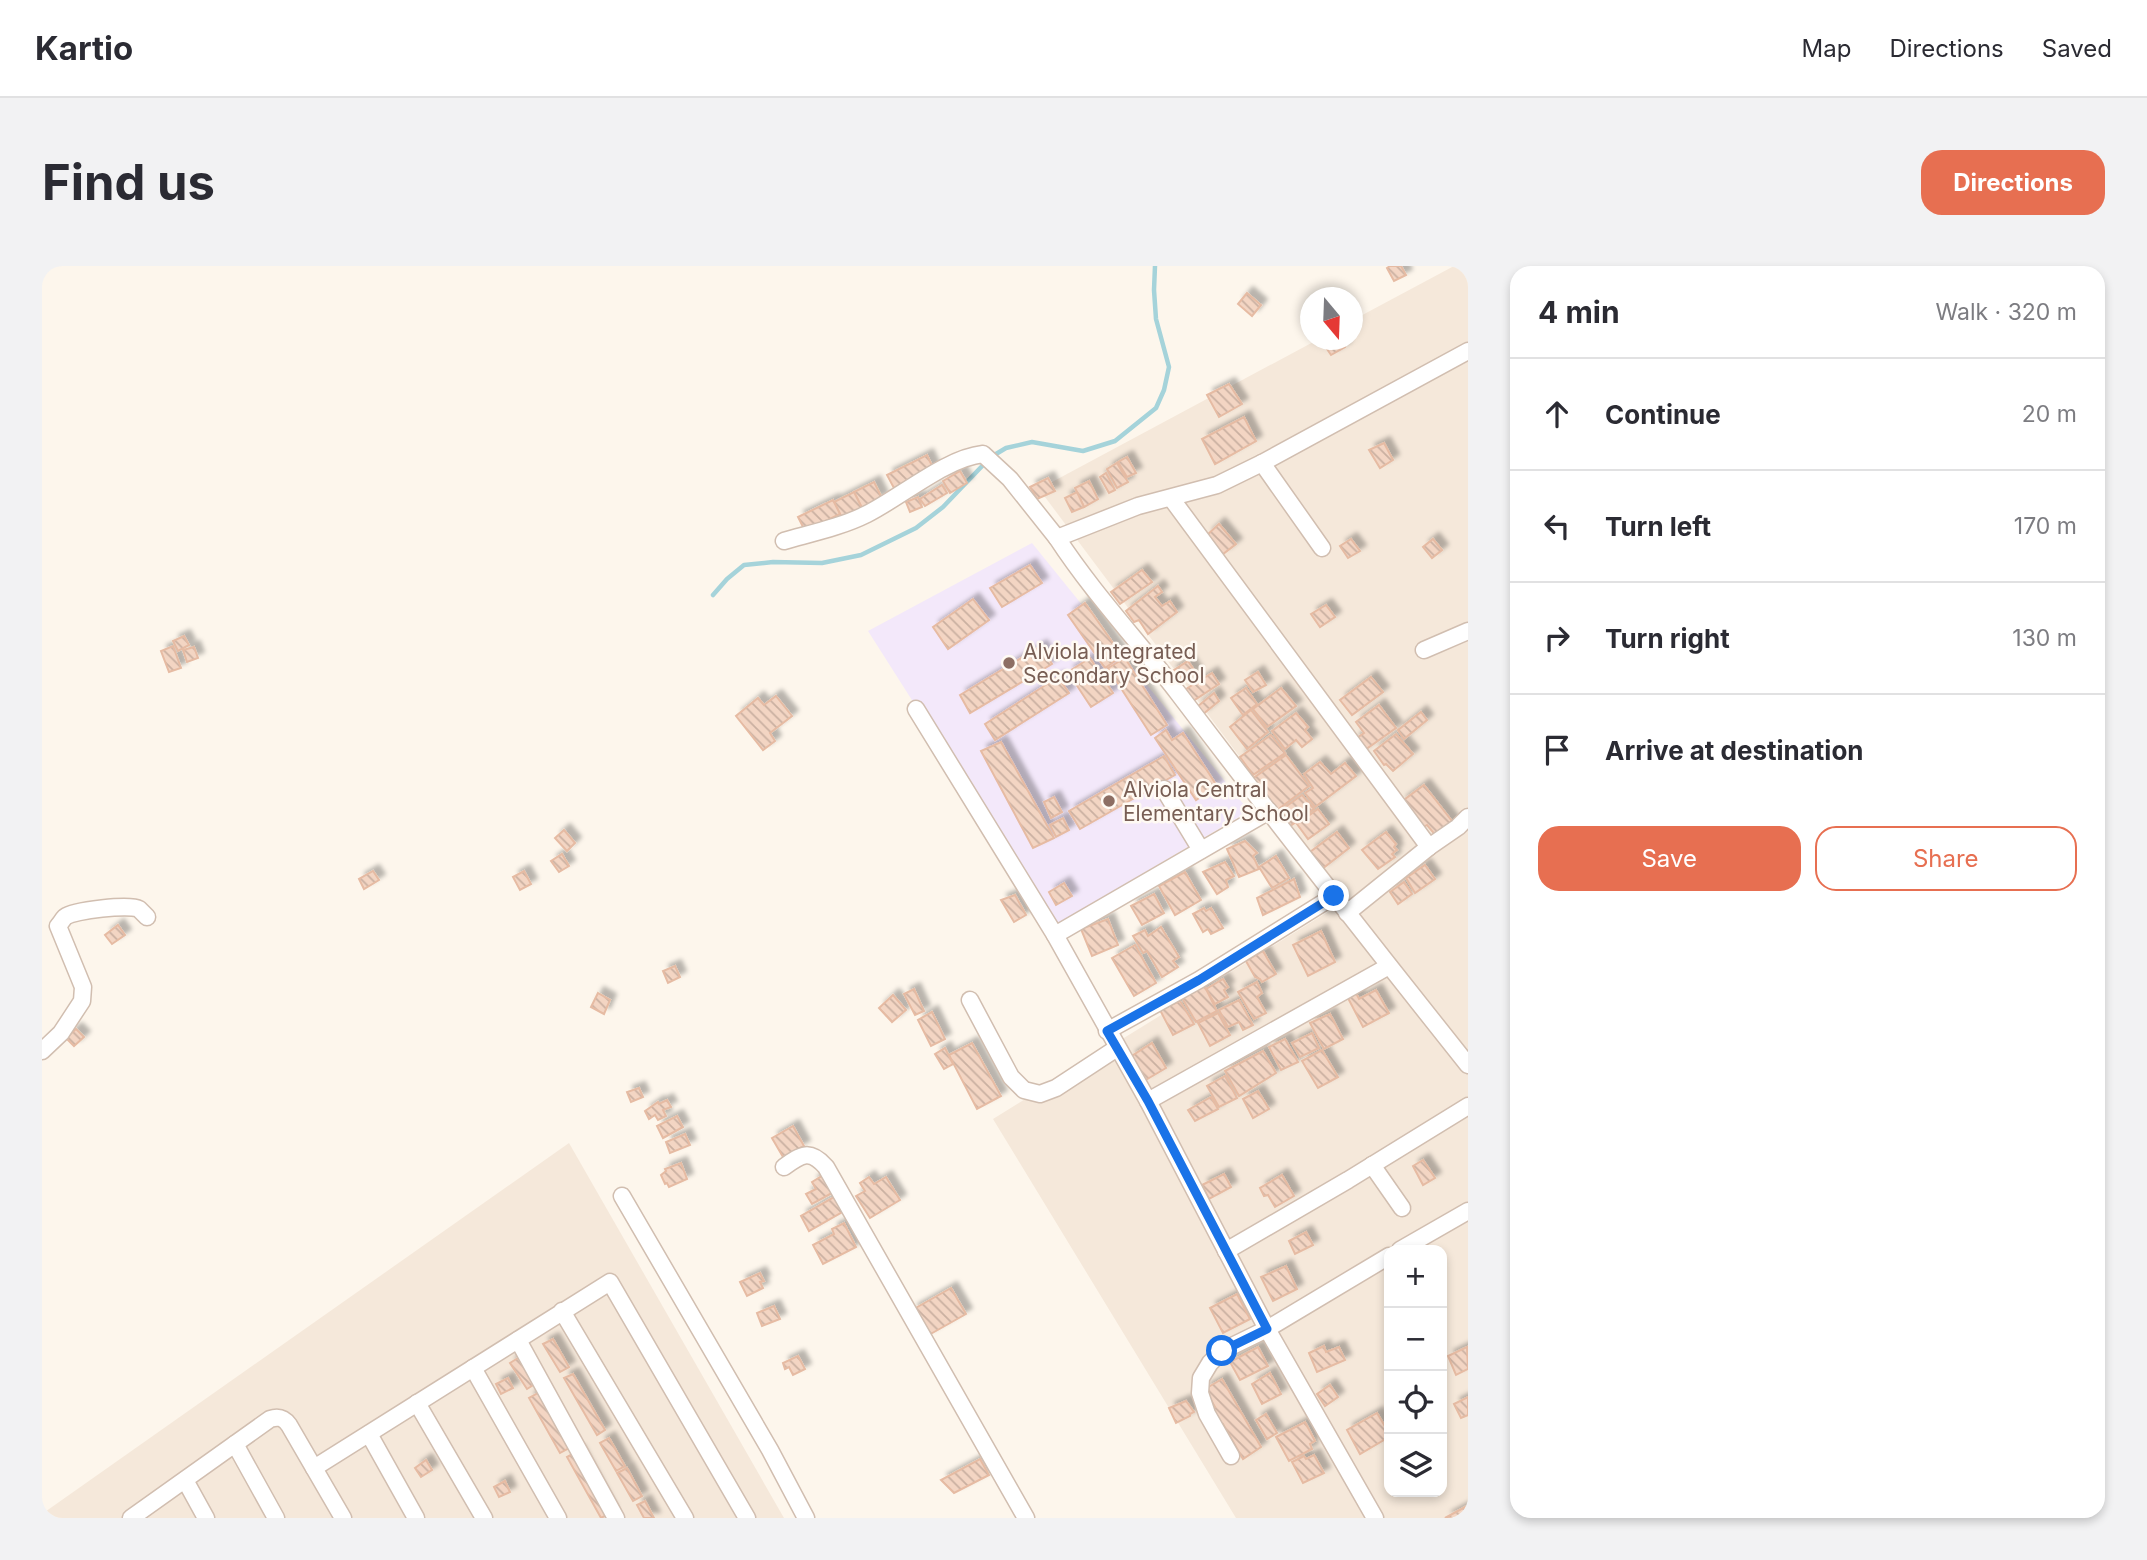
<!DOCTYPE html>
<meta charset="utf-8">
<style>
:root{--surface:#fff;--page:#f2f2f3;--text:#2b2b33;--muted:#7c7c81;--line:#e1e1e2;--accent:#e76f51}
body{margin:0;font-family:Inter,sans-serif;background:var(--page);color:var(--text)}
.controls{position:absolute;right:21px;bottom:21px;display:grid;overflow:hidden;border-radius:14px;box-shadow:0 4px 10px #0003}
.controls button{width:63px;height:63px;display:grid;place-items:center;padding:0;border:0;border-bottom:2px solid var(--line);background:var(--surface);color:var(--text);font:35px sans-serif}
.compass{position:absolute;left:1258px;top:21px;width:63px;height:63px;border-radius:50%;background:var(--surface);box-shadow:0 4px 10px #0003;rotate:161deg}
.stop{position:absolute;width:21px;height:21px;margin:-16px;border:5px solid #1a73e8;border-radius:50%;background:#fff}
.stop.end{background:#1a73e8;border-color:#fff;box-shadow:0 2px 7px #0008}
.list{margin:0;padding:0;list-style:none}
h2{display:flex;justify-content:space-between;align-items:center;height:91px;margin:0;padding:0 28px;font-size:30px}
h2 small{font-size:23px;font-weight:400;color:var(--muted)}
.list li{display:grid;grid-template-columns:46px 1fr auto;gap:21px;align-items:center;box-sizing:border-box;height:112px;padding:0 28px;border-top:2px solid var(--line)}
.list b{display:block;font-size:26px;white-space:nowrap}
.list em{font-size:23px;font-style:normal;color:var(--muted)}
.actions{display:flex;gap:14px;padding:21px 28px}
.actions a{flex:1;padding:16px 0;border:2px solid var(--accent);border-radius:21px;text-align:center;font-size:24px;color:var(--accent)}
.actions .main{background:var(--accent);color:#fff}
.icon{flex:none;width:38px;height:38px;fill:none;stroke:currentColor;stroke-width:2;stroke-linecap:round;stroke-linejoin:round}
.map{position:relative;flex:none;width:1426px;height:1252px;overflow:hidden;border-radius:21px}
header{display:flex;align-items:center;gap:42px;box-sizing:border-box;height:98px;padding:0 35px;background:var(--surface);border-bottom:2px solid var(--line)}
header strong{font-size:33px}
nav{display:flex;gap:38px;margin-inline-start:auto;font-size:24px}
.intro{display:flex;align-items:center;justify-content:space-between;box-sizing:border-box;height:168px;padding:0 42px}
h1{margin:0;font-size:49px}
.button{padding:18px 32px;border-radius:21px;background:var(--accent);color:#fff;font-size:24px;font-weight:700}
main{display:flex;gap:42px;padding:0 42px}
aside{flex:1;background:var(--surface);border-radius:21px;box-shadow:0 4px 10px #0003}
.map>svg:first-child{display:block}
.residential{fill:#f5e8da;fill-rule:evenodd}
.education{fill:#f3e8fa}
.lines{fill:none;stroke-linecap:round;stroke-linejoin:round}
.stream{stroke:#a5d3da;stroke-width:4.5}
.building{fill:url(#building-back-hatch);stroke:#e6bba3;stroke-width:2;filter:url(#shadow)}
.minor-casing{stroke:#d1beb0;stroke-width:19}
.minor{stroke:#fff;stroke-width:16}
.route{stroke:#1a73e8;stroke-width:9}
.education-dot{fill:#8d6e63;stroke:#fffaf3;stroke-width:2.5}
.labels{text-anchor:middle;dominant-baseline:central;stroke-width:5;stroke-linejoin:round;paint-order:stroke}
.education-label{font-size:21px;fill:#785e54;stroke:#fffaf3;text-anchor:start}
</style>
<header>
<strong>Kartio</strong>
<nav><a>Map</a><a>Directions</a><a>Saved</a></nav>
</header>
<div class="intro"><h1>Find us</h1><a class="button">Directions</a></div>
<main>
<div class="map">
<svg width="1426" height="1252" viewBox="0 0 1426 1252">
<defs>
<pattern id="building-back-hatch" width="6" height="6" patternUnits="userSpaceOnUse" patternTransform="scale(1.75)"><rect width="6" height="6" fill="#f3d5c3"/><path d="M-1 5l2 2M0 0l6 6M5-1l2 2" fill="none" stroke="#cab0a1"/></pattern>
<filter id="shadow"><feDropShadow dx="6" dy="-6" stdDeviation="2" flood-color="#0004"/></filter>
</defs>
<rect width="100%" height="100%" fill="#fdf6ec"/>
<!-- residential -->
<g class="residential">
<path d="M1412 0H1426V1252H1194L951 853 1305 634 997 223 1275 74H1310L1311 54ZM1347 984H1400V1226H1347Z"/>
<polygon points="527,877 742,1252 0,1252 0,1248"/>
</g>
<!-- education -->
<polygon class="education" points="990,277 1207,545 1013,659 826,365"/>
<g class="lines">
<!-- stream -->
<g class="stream">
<polyline points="949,191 964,182 990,176 1041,185 1073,175 1114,142 1122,124 1127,101 1114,53 1112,24 1113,0"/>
<polyline points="671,329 685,313 702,299 731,296 780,297 819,289 874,262 901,241 943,197"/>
</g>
</g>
<!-- building -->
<g class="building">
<polygon points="1348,0 1359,0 1364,9 1352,15 1345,2"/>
<polygon points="1205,27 1219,39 1210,50 1196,38"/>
<polygon points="1279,74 1300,74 1303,81 1289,89"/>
<polygon points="1187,118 1200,138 1177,151 1165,129"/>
<polygon points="1202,151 1214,175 1173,198 1160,173"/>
<polygon points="1342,177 1351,194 1338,202 1327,184"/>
<polygon points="885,189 892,204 853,224 845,209"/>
<polygon points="1085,191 1094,207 1085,211 1076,196"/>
<polygon points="1075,197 1086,216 1075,222 1065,203"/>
<polygon points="918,205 925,217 908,227 901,215"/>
<polygon points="1064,207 1073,224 1067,227 1058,211"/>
<polygon points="1006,212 1013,225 995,233 988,221"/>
<polygon points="1047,215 1056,233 1042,241 1033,222"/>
<polygon points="832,216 840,232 820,242 812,226"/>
<polygon points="900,219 905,227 883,240 878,233"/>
<polygon points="812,226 820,242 800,252 792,236"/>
<polygon points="1035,226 1042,241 1030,246 1023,232"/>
<polygon points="876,231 880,241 868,246 864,236"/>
<polygon points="791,234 798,248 763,265 756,251"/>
<polygon points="1177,258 1194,278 1181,288 1165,269"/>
<polygon points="1309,273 1318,285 1306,292 1298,280"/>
<polygon points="1391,273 1400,284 1390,292 1381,281"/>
<polygon points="988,299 1000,317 960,341 948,322"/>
<polygon points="1100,304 1110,316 1078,338 1069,326"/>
<polygon points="1116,320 1120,326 1113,331 1120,340 1128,335 1135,346 1106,368 1097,354 1092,356 1084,345"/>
<polygon points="931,333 947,354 906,383 891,361"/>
<polygon points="1043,337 1080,390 1063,402 1026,349"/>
<polygon points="1284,339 1293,351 1278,361 1269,348"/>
<polygon points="142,370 147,379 136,385 131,375"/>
<polygon points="131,380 139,402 127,406 119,385"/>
<polygon points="999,380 1010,398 928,447 918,429"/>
<polygon points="152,381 156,392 145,396 141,384"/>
<polygon points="1048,392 1071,427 1049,441 1026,406"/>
<polygon points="1083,392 1125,459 1109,469 1066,402"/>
<polygon points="1146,395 1154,407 1137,418 1129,406"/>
<polygon points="1216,406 1224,419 1211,426 1203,414"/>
<polygon points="1170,407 1177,418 1151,435 1144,423"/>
<polygon points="1016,411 1027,427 953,474 943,458"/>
<polygon points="1329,411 1341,426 1310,449 1298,434"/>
<polygon points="1204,422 1215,438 1201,449 1189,432"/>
<polygon points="1239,422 1254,440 1225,461 1211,443"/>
<polygon points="1172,427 1177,435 1160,449 1155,441"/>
<polygon points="734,430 750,450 728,467 733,475 721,484 694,450 716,432 722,439"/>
<polygon points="1337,439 1354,462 1320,486 1312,474 1322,467 1314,456"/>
<polygon points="1209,444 1226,466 1205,483 1188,461"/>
<polygon points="1379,446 1385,454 1362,473 1356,464"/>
<polygon points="1254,447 1266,461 1263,464 1270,473 1260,481 1254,474 1243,483 1230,465"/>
<polygon points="1124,464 1130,474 1141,467 1175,520 1154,534 1113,472"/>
<polygon points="1354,468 1371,488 1351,505 1344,498 1342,499 1332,485"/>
<polygon points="1229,469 1243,487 1211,509 1198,491"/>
<polygon points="959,476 1012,572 991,582 939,485"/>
<polygon points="1244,489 1267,520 1234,545 1210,513"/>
<polygon points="1122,490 1133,509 1038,563 1027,545"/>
<polygon points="1278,496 1289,508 1303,497 1314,510 1273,541 1263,527 1271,522 1262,508"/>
<polygon points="1382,519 1413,559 1395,571 1385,559 1378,563 1359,536"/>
<polygon points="1260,529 1272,543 1247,561 1235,547"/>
<polygon points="1012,531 1020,546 1009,552 1002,536"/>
<polygon points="1276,543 1287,558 1266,573 1255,558"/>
<polygon points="1021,552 1027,564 1014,571 1008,559"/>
<polygon points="522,564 533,577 525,585 513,572"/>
<polygon points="1295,566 1307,582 1280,603 1268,586"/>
<polygon points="1344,566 1354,578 1352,581 1355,584 1350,588 1353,591 1336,603 1320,584"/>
<polygon points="1203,575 1215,587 1211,590 1217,603 1197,611 1185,583"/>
<polygon points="520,588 527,600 517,606 509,595"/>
<polygon points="1234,590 1247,612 1230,622 1217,601"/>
<polygon points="1183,596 1192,610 1184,614 1186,621 1175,628 1161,606"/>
<polygon points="1383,599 1393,613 1373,627 1364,612"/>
<polygon points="331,605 337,614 322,623 317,613"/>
<polygon points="482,605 489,618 478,624 471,611"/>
<polygon points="1143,606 1159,634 1133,649 1117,620"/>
<polygon points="1252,613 1258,631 1221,649 1215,632"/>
<polygon points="1362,616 1370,628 1356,638 1348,626"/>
<polygon points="1022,617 1030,630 1014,639 1007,626"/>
<polygon points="1112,628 1122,647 1100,659 1089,640"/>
<polygon points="973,629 984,649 972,656 959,634"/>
<polygon points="1162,642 1164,645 1169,642 1181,662 1169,668 1166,663 1161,666 1151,648"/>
<polygon points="1066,653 1076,679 1050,690 1039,663"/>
<polygon points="76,659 83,669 70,678 63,669"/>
<polygon points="1119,661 1137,691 1131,695 1136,701 1120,711 1105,685 1101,687 1091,670 1103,664 1106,670"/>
<polygon points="1279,665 1293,696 1266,710 1251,679"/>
<polygon points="1093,679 1114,717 1092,730 1070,692"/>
<polygon points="1221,685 1234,708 1220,716 1218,713 1213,711 1204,695"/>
<polygon points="633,700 638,711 626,717 621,705"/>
<polygon points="1181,713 1186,721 1182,724 1186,731 1173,738 1164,723"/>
<polygon points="1215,716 1220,727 1215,731 1224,747 1212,753 1196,726"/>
<polygon points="1161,717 1175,745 1154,756 1139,730"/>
<polygon points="872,723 882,745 873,749 862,728"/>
<polygon points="1334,724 1347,747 1321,761 1306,732 1314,727 1317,733"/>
<polygon points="556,727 568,734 562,748 549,741"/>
<polygon points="851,729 864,744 850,756 837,742"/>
<polygon points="1197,734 1211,759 1201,764 1197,756 1186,761 1177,744"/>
<polygon points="1138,735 1152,758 1131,769 1118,744"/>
<polygon points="890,746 903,773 889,780 876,754"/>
<polygon points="1176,747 1188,769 1168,780 1156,757"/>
<polygon points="1288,748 1301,773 1282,783 1268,757"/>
<polygon points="34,763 42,771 32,780 24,772"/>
<polygon points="1270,767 1277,782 1258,791 1250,777"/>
<polygon points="1243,773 1256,796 1239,804 1227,781"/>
<polygon points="930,777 959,830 935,843 907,789"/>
<polygon points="1110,777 1124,802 1102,815 1088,791"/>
<polygon points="903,782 911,798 902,803 893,788"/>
<polygon points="1280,784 1296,811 1276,822 1260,795"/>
<polygon points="1221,785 1234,807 1197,830 1183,805"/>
<polygon points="1183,810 1195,832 1177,841 1165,820"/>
<polygon points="597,822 601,831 589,836 585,826"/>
<polygon points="1216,825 1227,843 1211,852 1201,833"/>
<polygon points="1169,831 1176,843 1153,855 1146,844"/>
<polygon points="625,834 629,841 621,844 624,850 616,854 613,849 607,853 603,845 616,836 617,838"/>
<polygon points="635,850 641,861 621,872 615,860"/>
<polygon points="751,860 762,880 741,891 730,872"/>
<polygon points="643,868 648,879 628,887 624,876"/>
<polygon points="1381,894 1393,912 1381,919 1371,900"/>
<polygon points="639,897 645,913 627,921 625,917 623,918 619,909 624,905 623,903"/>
<polygon points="1182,908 1189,921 1167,933 1160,919"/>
<polygon points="1240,909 1252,930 1233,941 1226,929 1222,930 1218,922"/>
<polygon points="780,910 790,927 770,938 764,928 774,923 770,916"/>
<polygon points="827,911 832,918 844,911 858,934 828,952 814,930 823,925 818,917"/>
<polygon points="794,930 802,945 767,965 759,950"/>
<polygon points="802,957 814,981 781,998 771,979 792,968 790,963"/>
<polygon points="1264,966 1271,979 1253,988 1247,975"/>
<polygon points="1244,1000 1255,1023 1231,1035 1219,1011"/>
<polygon points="718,1007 722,1015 718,1016 721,1022 705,1030 698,1016"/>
<polygon points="909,1022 924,1048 885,1070 870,1044"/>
<polygon points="1195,1028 1208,1053 1181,1067 1168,1042"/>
<polygon points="732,1040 738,1053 720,1060 715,1047"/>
<polygon points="511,1073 527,1101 518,1106 501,1078"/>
<polygon points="1282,1080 1284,1086 1297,1081 1303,1094 1275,1106 1267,1087"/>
<polygon points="1216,1081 1226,1100 1198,1114 1188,1096"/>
<polygon points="1425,1081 1426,1103 1414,1109 1406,1090"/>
<polygon points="756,1090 763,1103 751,1109 747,1101 743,1103 741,1097"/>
<polygon points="476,1092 493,1118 485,1123 468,1097"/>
<polygon points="1228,1107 1239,1128 1220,1138 1210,1118"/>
<polygon points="531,1108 563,1164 555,1169 522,1112"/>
<polygon points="466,1112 471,1122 459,1128 454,1118"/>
<polygon points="1180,1113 1219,1181 1201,1193 1181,1158 1177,1160 1169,1143 1173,1141 1163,1123"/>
<polygon points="1288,1119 1296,1131 1283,1140 1275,1128"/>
<polygon points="496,1127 527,1182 518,1187 487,1132"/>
<polygon points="1426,1131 1426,1149 1419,1152 1412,1138"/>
<polygon points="1144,1135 1152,1146 1148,1148 1148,1150 1134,1157 1127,1142"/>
<polygon points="1335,1147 1347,1167 1347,1171 1318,1188 1305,1164"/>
<polygon points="1224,1148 1235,1167 1225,1173 1214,1154"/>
<polygon points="1263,1156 1273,1175 1268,1178 1270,1183 1247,1195 1234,1171"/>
<polygon points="567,1172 583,1200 574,1205 558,1177"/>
<polygon points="536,1185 569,1247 559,1252 525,1191"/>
<polygon points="1272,1189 1282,1207 1261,1217 1250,1196 1262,1190 1264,1193"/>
<polygon points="938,1193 947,1209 912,1227 899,1214"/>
<polygon points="384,1194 390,1204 379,1211 373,1202"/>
<polygon points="585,1202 600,1230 591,1235 575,1207"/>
<polygon points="463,1215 468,1226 457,1231 452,1221"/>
<polygon points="603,1235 612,1252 602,1252 595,1239"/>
<polygon points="1423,1241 1426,1252 1403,1252"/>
</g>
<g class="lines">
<defs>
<g id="minor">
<path d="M1426 85 1220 197 1175 219 1096 240 1015 272C1051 327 1096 375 1136 427 1231 552 1328 676 1426 799"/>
<polyline points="1220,197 1280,282"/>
<polyline points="1129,232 1387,581"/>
<path d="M742 275C770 267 799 261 825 248 859 231 904 192 941 188L968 213 1015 272"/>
<polyline points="1382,384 1426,365"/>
<polyline points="874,443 1013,669 1106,835 1225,1063 1333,1252"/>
<polyline points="1122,523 1159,584"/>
<polyline points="1305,647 1387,581 1416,561 1426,551"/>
<polyline points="1013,669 1227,545"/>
<polyline points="928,734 969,811 982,824 998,828 1014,822 1075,782"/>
<polyline points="1065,765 1157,714 1292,630"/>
<path d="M0 785 19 767 40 735 41 721 16 660C19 657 20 654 23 651 32 644 88 638 97 643 98 644 104 650 105 651"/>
<polyline points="1106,835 1347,700"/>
<polyline points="1330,899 1360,942"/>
<path d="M742 901C760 888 768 883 784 901L984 1252"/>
<polyline points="580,930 728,1184 764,1252"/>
<polyline points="1358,984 1426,945"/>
<polyline points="1184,985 1306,914 1426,840"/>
<polyline points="520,1045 643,1252"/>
<polyline points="476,1074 574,1252"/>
<polyline points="431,1102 516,1252"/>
<polyline points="375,1137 442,1252"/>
<polyline points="327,1168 374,1252"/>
<polyline points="193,1178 234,1252"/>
<polyline points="1189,1190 1165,1148 1158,1127 1159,1112 1168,1097 1180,1085 1225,1063 1347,990"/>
<polyline points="272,1202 568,1016 705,1252"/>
<polyline points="143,1214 164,1252"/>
<path d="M89 1252 228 1153C237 1150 242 1152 247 1159L301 1252"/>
</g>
</defs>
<!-- minor casing -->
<use href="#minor" class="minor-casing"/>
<!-- minor -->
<use href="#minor" class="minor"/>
</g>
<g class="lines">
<!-- route -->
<polyline class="route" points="1180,1085 1225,1063 1106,835 1065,765 1157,714 1292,630"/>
</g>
<!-- markers -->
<g class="education-dot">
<circle cx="967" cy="397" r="7"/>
<circle cx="1067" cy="535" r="7"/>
</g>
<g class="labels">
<!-- education labels -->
<g class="education-label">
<text x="981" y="385">Alviola Integrated<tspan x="981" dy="24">Secondary School</tspan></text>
<text x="1081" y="523">Alviola Central<tspan x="1081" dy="24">Elementary School</tspan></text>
</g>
</g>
</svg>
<div class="controls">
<button>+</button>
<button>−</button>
<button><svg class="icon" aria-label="locate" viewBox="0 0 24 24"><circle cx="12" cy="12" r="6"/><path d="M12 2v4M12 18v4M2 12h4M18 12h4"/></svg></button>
<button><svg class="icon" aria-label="layers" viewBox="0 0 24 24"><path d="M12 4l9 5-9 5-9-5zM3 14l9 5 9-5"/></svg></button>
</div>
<svg class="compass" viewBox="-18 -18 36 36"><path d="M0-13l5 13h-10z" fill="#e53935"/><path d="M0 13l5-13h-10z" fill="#7c7c81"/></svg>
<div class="stop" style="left:1180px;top:1085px"></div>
<div class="stop end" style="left:1292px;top:630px"></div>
</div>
<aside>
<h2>4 min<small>Walk · 320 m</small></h2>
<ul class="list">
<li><svg class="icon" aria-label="ahead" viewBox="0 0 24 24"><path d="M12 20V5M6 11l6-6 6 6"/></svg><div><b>Continue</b></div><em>20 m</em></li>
<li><svg class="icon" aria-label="left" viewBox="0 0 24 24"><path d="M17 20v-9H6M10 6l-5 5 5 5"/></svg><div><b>Turn left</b></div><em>170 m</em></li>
<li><svg class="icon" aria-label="right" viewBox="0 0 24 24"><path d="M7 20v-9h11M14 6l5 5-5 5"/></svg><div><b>Turn right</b></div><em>130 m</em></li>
<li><svg class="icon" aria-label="arrive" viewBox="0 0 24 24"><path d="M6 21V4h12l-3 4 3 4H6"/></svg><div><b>Arrive at destination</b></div></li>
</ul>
<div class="actions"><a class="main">Save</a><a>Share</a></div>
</aside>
</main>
